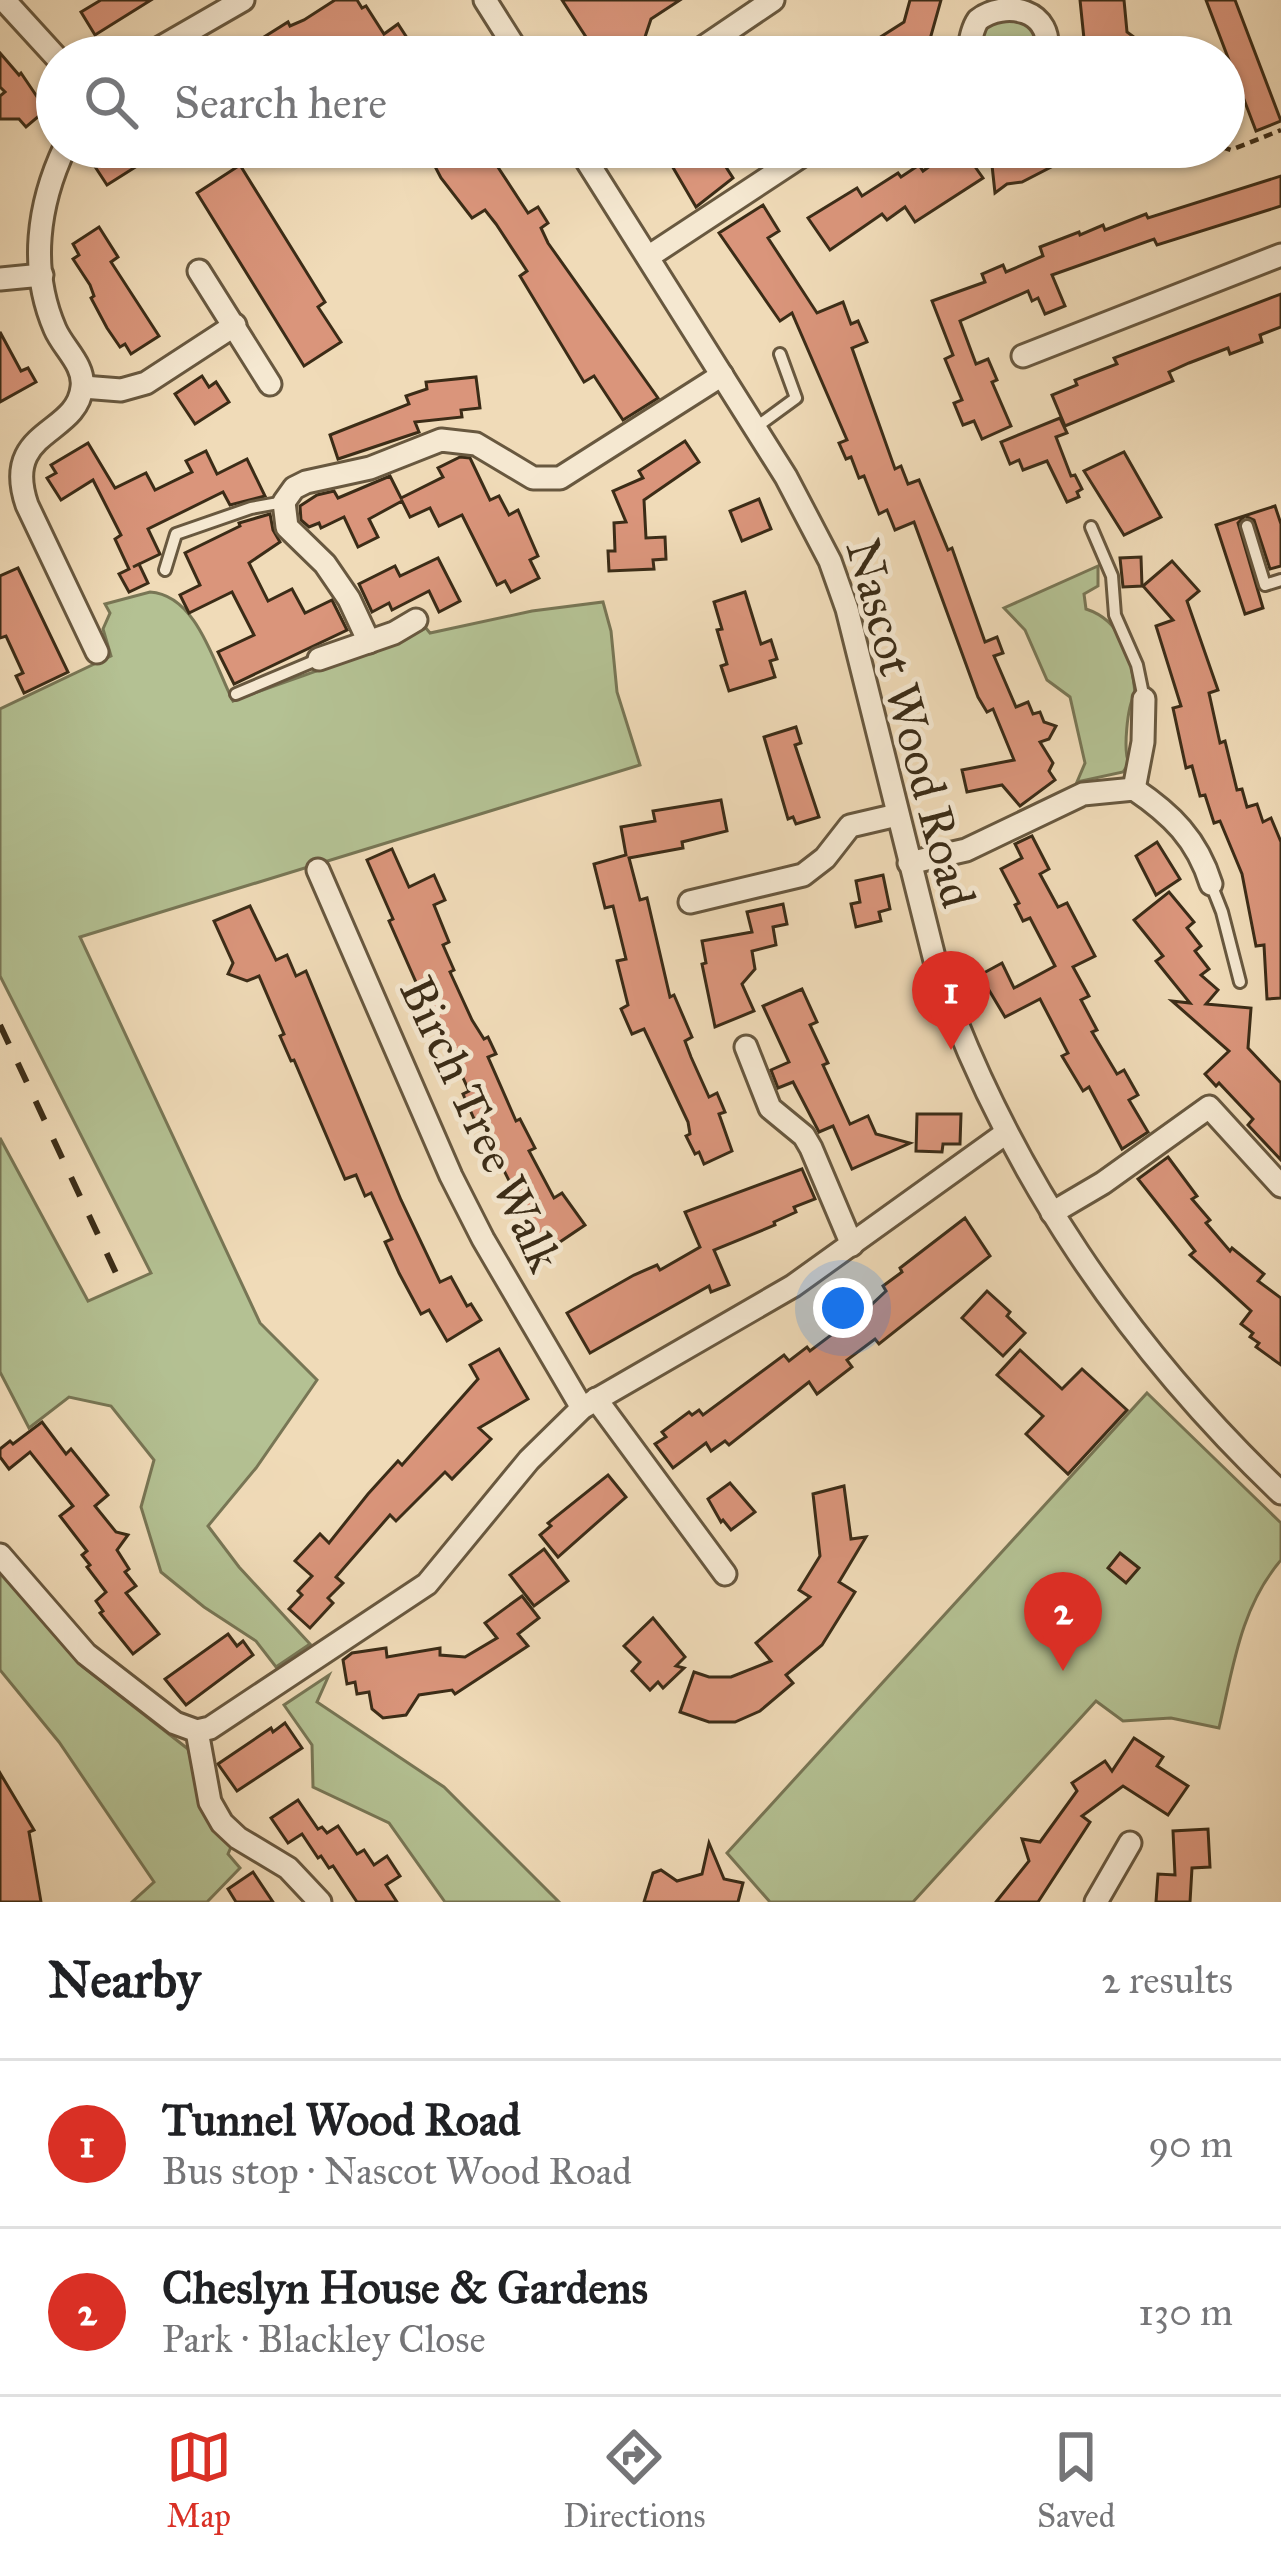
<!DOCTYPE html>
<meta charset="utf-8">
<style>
:root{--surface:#fff;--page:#f2f2f2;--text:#202124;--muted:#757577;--line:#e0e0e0;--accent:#d93025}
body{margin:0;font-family:"IM FELL Great Primer",serif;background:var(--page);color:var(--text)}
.you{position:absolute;left:843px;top:1308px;width:42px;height:42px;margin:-30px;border:9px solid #fff;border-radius:50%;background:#1a73e8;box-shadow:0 0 0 18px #1a73e833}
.badge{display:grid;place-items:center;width:78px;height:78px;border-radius:50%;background:var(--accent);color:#fff;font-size:39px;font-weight:700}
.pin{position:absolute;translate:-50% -99px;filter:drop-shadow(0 3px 6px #0008)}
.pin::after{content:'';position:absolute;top:63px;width:42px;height:36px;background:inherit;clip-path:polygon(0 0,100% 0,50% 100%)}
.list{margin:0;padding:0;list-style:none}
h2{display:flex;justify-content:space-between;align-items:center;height:156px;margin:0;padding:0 48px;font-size:51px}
h2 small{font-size:39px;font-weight:400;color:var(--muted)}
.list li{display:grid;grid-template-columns:78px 1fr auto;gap:36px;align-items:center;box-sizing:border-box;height:168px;padding:0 48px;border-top:3px solid var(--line)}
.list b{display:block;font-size:45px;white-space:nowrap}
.list p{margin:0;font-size:39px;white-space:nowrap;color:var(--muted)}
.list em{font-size:39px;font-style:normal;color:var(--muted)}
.icon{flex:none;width:66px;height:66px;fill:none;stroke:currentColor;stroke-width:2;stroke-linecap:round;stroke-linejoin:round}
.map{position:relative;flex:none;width:1281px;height:1902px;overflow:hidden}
.search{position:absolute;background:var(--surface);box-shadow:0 3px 9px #0004;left:36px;right:36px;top:36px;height:132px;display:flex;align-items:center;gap:30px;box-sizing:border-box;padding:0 42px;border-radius:66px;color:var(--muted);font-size:45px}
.sheet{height:492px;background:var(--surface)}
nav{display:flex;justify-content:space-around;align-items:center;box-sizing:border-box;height:168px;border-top:3px solid var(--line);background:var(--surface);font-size:33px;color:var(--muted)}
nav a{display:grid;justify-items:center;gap:6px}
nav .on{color:var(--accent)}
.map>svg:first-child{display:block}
.green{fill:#b4c193;stroke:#787655;stroke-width:3}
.building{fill:#da957b;stroke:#3b2c17;stroke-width:3}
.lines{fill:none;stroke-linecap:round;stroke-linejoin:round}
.service-casing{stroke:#68583f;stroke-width:16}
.minor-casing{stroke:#68583f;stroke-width:27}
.path{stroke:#3b2c17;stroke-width:4.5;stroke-dasharray:9 6;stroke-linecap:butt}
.service{stroke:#f5e8d1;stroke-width:10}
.minor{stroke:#f5e8d1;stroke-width:21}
.rail{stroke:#3b2c17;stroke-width:6;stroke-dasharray:21 21;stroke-linecap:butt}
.labels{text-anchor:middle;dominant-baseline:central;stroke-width:10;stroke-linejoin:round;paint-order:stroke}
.street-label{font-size:48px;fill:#3b2c17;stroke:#f5e8d1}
</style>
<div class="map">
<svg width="1281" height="1902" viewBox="0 0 1281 1902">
<rect width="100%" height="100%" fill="#f0dbb8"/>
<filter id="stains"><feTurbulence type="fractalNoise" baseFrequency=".00167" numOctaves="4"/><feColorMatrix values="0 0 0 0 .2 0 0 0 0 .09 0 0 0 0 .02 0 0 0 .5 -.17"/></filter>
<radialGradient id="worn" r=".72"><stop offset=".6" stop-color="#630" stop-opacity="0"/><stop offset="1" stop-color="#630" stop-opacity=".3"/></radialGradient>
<!-- green -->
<g class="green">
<polygon points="999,11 1037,27 1036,57 977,57 983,30"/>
<path d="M1098 566V586L1084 594 1086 609C1123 621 1132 658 1135 694 1127 706 1123 752 1129 763L1123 772 1077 782 1085 763 1070 697 1047 680 1025 630 1004 608Z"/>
<path d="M150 592C197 595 214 664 233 701 298 676 364 657 426 628L430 633 532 611 603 602 611 631 617 692 640 765 80 937 260 1323 317 1380 256 1468 208 1526 239 1567 310 1644 276 1667 256 1641 204 1607 161 1572 141 1507 154 1460 111 1406 69 1397 29 1428 0 1372V1138L88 1301 151 1273 0 976V709L111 656 103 629 110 613 105 604Z"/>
<path d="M1147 1393 1281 1523V1560C1240 1608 1233 1668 1219 1728L1171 1718 1123 1721 1096 1701 913 1902H770L727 1853Z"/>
<polygon points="0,1570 83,1667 188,1749 209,1822 231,1847 228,1854 240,1868 207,1902 132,1902 154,1882 59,1742 0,1670"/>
<polygon points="329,1675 317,1702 444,1787 559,1902 445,1902 389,1823 313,1787 312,1745 284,1705"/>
</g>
<!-- building -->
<g class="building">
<polygon points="101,0 151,0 95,35 81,12"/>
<polygon points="335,0 357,0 362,8 366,6 384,34 398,24 413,47 397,57 355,57 345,41 315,57 232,57 288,22 290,26 304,20"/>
<polygon points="562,0 680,0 651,19 642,46 649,57 599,57"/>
<polygon points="910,0 941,0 925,57 849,57 904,22"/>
<polygon points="1080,0 1124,0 1127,32 1142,43 1143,57 1089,57 1092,38 1084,39"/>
<polygon points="1206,0 1235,0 1281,121 1256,131"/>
<polygon points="0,53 19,75 21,73 46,110 26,127 19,119 0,119 0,96 5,92 0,87"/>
<polygon points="109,147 151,147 133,159 137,166 107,185 90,159"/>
<polygon points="437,147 468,147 474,157 486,149 528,213 538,207 548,223 541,228 548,243 658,398 623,420 594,376 584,382 520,276 527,271 496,224 485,210 472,218 441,178 428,153"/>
<polygon points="661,147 713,147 733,178 696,207"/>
<polygon points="990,147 1090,147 1022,182 1007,184 995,193"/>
<polygon points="966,154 983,178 915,222 905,207 887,220 882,214 830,250 808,218 857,188 862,196 898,173 901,177 919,165 923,171 941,158 944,163"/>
<polygon points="240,165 325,302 318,307 341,342 304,366 197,193"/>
<polygon points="1281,176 1281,206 1157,245 1154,239 1052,275 1065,306 1045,314 1038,298 1032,301 1028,291 960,321 976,364 988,359 997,380 992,382 1011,426 982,439 974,421 963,425 954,403 962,400 945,359 953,355 932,301 985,282 982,274 1003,265 1006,272 1043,256 1040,247 1079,232 1080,235 1103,225 1105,230 1146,214 1148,218"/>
<polygon points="763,205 779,231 768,238 817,313 843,302 851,324 858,321 867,342 852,348 895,469 901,466 908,484 919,480 948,550 952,548 985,642 997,637 1003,653 994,656 1016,707 1028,702 1033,714 1040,712 1044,722 1056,726 1049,739 1040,742 1053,763 1049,771 1055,780 1020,806 1002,785 967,792 962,770 1014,760 993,709 987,712 978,697 914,522 895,530 887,510 879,514 864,476 859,478 851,457 846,459 839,443 847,440 792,313 780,321 719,233"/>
<polygon points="99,227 118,257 111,262 159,336 131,354 125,344 120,347 107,328 91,298 94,296 90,285 73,259 79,255 73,244"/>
<polygon points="1281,294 1281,327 1260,335 1262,342 1230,354 1228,348 1189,363 1169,372 1173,381 1065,426 1052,395 1077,385 1075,380 1117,364 1114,358"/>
<polygon points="0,332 21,371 28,368 36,382 0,402"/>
<polygon points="202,376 209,387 216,382 229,402 195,424 175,394"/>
<polygon points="476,377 480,408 461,410 462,417 415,422 419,432 338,459 330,435 409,404 406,396 427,389 426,382"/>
<polygon points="1060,418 1067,433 1056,437 1071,476 1075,475 1082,489 1077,492 1079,497 1067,502 1047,461 1023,470 1019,460 1010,464 1001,442"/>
<polygon points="685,441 699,462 644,500 646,538 665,537 666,559 653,560 654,569 609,571 608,551 615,551 614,523 626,522 613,491 643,478 639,471"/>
<polygon points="88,443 115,488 146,473 155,490 192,472 186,461 206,451 217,474 247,459 265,496 230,505 223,492 148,529 160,554 133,567 139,564 148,583 129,592 119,574 129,569 115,539 121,535 93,480 61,500 47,478 56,473 51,465"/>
<polygon points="1124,452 1161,517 1124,535 1084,471"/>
<polygon points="460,457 470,458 490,500 499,496 509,515 518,510 538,556 530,560 539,578 511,592 505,581 497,585 462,515 439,526 430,508 410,517 402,501 369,519 378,537 358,547 344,517 321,528 319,523 309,527 301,520 300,506 317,495 334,491 338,498 390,476 401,498 443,477 438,468"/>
<polygon points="759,499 771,529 742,541 730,511"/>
<polygon points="1275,506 1281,524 1281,566 1270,569 1254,520 1245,516 1238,523 1263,608 1245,614 1216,525"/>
<polygon points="270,514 273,530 280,542 249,563 268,601 292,589 305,613 332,600 347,630 234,684 218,652 254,635 232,592 189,613 180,595 200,585 185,553 240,526 239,523"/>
<polygon points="1141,557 1142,586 1123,587 1120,558"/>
<polygon points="438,558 460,601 439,612 429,591 392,610 389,603 372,612 359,584 395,566 400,576"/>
<polygon points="1172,561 1199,591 1187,601 1218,690 1209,693 1220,743 1225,741 1237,790 1242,789 1247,807 1257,804 1263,822 1271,818 1281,842 1281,998 1267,999 1264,945 1256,946 1242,874 1220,821 1214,823 1205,795 1200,796 1192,766 1186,768 1173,708 1181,706 1156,626 1173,620 1143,586"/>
<polygon points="18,568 68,672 24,693 16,676 23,673 6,636 0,638 0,576"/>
<polygon points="745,592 761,644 771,640 777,659 770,661 775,677 729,691 721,666 727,664 717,630 722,629 714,602"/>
<polygon points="796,727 801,743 795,745 819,817 796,824 793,817 788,819 764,737"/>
<polygon points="721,800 727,831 682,842 683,848 629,858 640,900 647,898 670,997 674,995 692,1037 685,1041 691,1057 709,1097 717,1093 725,1112 719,1114 732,1151 704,1164 699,1152 695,1154 686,1136 690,1134 688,1122 644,1029 632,1034 621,1009 628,1005 617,961 626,959 613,906 605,908 594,864 626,855 621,827 655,821 653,811"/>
<polygon points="1032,836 1049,869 1040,874 1058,907 1067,903 1095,956 1073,967 1089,996 1081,1000 1097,1030 1092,1032 1117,1074 1124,1070 1138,1095 1129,1100 1148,1132 1122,1149 1089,1087 1083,1091 1062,1056 1068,1053 1040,999 1005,1017 980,975 1002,963 1014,988 1055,966 1030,918 1023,921 1015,905 1019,903 1001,869 1022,858 1015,844"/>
<polygon points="1157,842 1180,879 1156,895 1136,856"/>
<polygon points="392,849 409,887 434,875 445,900 434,905 449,942 443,945 454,970 450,972 472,1020 484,1039 488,1037 496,1054 488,1057 516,1121 520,1119 535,1148 529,1151 554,1198 562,1193 585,1225 545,1252 478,1119 475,1121 463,1094 469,1091 453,1056 449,1057 389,921 393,919 367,860"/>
<polygon points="883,875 890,909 879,912 881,921 856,927 851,904 860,902 856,881"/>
<polygon points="1169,892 1194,922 1187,928 1201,946 1195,951 1209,969 1201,975 1218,990 1206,1004 1251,1008 1248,1048 1281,1083 1281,1160 1248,1125 1253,1119 1219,1083 1216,1086 1205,1074 1229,1051 1172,1001 1190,1003 1156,961 1163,956 1134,920"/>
<polygon points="783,904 787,924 773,927 776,945 752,951 755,969 742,984 754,1011 715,1027 702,964 706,963 702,941 752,932 747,912"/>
<polygon points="250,906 276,960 287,955 296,976 306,971 401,1200 440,1282 451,1277 467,1306 471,1304 481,1320 447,1341 429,1310 421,1314 399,1273 385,1242 392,1239 371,1193 365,1196 356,1175 345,1179 294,1060 291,1061 280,1036 284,1034 259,976 247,981 228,974 233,963 214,921"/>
<polygon points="802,989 817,1022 810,1025 828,1063 823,1065 850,1124 868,1116 876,1134 910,1143 852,1169 833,1126 819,1132 793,1082 778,1088 771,1070 789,1062 763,1006"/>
<polygon points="917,1114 961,1114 960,1144 943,1144 942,1152 916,1151"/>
<polygon points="1168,1157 1197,1196 1192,1199 1210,1220 1206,1223 1230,1251 1232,1248 1264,1274 1258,1281 1281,1298 1281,1365 1256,1347 1259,1343 1250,1337 1253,1333 1241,1324 1251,1311 1190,1255 1195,1251 1138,1179"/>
<polygon points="802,1169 815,1199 794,1207 796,1212 774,1222 775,1225 714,1250 729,1285 711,1292 709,1286 590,1353 567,1313 634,1275 657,1265 660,1270 700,1247 685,1212"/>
<polygon points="965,1218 990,1256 879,1344 875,1339 847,1360 852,1367 817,1394 809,1382 729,1445 725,1441 711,1451 706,1443 673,1468 655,1444 666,1437 662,1432 689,1412 692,1415 699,1410 703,1415 784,1355 789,1361 807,1347 810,1351 871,1305 886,1291 883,1286 902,1272 900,1268"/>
<polygon points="987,1291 1010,1312 1007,1316 1025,1333 1003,1356 962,1318"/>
<polygon points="499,1349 528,1399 479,1428 491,1439 452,1479 445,1472 396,1521 390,1515 336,1577 343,1583 328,1598 333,1603 310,1628 289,1609 302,1595 298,1591 312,1576 295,1561 320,1534 329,1543 368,1494 398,1461 402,1465 478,1379 470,1365"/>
<polygon points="1020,1350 1062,1389 1082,1369 1127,1410 1068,1474 1026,1434 1043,1416 997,1375"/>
<polygon points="42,1422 66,1454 71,1449 108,1495 95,1506 116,1532 128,1535 117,1550 129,1569 125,1572 136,1586 126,1593 159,1634 133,1654 100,1613 103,1611 96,1601 106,1592 87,1567 90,1565 82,1555 87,1551 60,1516 73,1506 30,1452 9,1469 0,1457 0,1449 10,1441 13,1444"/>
<polygon points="608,1475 626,1497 558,1557 540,1535 551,1526 548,1523"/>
<polygon points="730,1483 755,1512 731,1530 723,1520 721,1522 708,1499"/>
<polygon points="844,1486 851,1539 866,1537 839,1582 855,1592 822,1645 786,1675 793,1683 760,1711 735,1722 709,1722 680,1712 694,1672 709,1677 731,1677 771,1661 756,1643 810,1597 799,1590 820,1556 813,1494"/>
<polygon points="544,1549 568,1581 534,1606 510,1575"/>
<polygon points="1120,1553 1139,1568 1126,1583 1108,1568"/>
<polygon points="522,1596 539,1618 518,1634 528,1646 455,1694 452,1690 419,1695 406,1715 383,1718 372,1709 369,1692 357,1694 355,1682 347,1684 343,1660 352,1653 386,1648 387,1657 440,1648 440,1655 465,1657 497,1638 485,1623"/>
<polygon points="653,1618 685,1657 676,1666 684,1668 663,1688 658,1682 650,1690 632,1671 640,1662 624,1646"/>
<polygon points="228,1634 237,1646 243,1641 253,1655 186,1705 165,1679"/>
<polygon points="285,1723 302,1748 237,1791 218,1764 271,1728 273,1732"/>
<polygon points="1134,1738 1163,1757 1157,1766 1188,1786 1168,1815 1123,1786 1082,1816 1090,1822 1038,1902 996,1902 1029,1861 1022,1839 1040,1842 1077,1791 1072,1783 1105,1761 1112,1771"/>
<polygon points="0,1773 34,1830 29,1832 41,1902 0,1902"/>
<polygon points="298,1800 318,1829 322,1827 327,1833 338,1826 357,1854 364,1850 374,1865 387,1856 400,1876 386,1885 397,1902 357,1902 333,1866 329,1868 321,1856 318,1858 302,1834 288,1843 271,1818"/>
<polygon points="1208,1829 1210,1867 1192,1868 1190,1902 1156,1902 1158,1874 1175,1875 1173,1831"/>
<polygon points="709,1843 724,1879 743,1883 738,1902 644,1902 653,1873 661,1870 677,1881 702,1874"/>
<polygon points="253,1872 273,1902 236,1902 228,1889"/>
</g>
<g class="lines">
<defs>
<g id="service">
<polyline points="755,428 796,398 780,354"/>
<polyline points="1247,526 1265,585 1281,580"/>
<polyline points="1091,527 1112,576 1115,615 1137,665 1144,699"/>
<polyline points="165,570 176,534 251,508 284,502"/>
<polyline points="236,694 319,659"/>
<polyline points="1211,884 1222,912 1240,982"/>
</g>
<g id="minor">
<polyline points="4,0 57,58"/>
<polyline points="485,0 521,57"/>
<polyline points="144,57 243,0"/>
<polyline points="689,57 773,0"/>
<path d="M967 57C970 45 971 30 978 20 1003 0 1056 7 1046 57"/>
<path d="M65 147C38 204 29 269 55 329 63 348 85 365 82 387 77 436 1 429 27 505L97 652"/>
<path d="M578 147 786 477 830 561 847 609 938 973C1008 1172 1128 1347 1281 1493"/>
<polyline points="648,257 815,147"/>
<polyline points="199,271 270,384"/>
<polyline points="0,279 42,275"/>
<polyline points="1023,356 1281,255"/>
<polyline points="83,387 121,390 146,383 235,325"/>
<polyline points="369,642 349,599 325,564 287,527 284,502 294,488 306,482 370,468 441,440 476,444 533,478 560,478 722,375"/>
<polyline points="319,659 394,633 416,620"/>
<polyline points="1134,789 1143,742 1144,699"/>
<path d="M909 863 966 850 1083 794 1134 789C1171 814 1197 839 1211 884"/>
<polyline points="318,870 451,1176 483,1239 582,1408"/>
<polyline points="690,902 803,875 825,858 850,826 897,815"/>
<polyline points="746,1047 770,1108 804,1136 811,1148 852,1245"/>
<polyline points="1052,1213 1103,1183 1209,1107 1281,1186"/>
<polyline points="596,1399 725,1574"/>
<polyline points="0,1555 86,1654 175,1723 197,1731 210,1802 222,1823 238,1838 288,1868 320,1902"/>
<polyline points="197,1731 210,1728 427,1584 529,1460 582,1408 793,1286 1006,1133"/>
<polyline points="1096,1902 1130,1843"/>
</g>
</defs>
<!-- service casing -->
<use href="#service" class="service-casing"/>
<!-- minor casing -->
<use href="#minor" class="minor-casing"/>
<!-- path -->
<polyline class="path" points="1222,147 1231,150 1281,130"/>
<!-- service -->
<use href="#service" class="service"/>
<!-- minor -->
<use href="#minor" class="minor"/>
<!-- rail -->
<polyline class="rail" points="0,1025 122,1286"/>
</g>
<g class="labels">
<!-- street labels -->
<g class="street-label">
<text transform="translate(911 723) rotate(75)">Nascot Wood Road</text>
<text transform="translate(481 1124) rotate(65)">Birch Tree Walk</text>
</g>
</g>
<rect width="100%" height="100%" filter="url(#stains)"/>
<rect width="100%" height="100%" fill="url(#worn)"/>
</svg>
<div class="you"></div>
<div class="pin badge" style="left:951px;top:1050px">1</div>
<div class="pin badge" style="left:1063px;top:1671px">2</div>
<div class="search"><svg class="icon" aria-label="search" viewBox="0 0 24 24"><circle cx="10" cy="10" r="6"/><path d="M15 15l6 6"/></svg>Search here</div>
</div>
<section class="sheet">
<h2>Nearby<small>2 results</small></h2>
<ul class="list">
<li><span class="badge">1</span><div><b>Tunnel Wood Road</b><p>Bus stop · Nascot Wood Road</p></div><em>90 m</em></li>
<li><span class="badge">2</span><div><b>Cheslyn House &amp; Gardens</b><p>Park · Blackley Close</p></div><em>130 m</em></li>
</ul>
</section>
<nav>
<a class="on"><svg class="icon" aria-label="map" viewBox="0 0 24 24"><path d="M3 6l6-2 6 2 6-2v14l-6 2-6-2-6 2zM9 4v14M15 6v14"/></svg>Map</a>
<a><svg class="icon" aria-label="directions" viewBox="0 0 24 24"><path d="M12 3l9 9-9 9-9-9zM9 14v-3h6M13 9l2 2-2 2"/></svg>Directions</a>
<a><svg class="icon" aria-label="saved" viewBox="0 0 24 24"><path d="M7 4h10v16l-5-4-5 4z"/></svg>Saved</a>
</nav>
